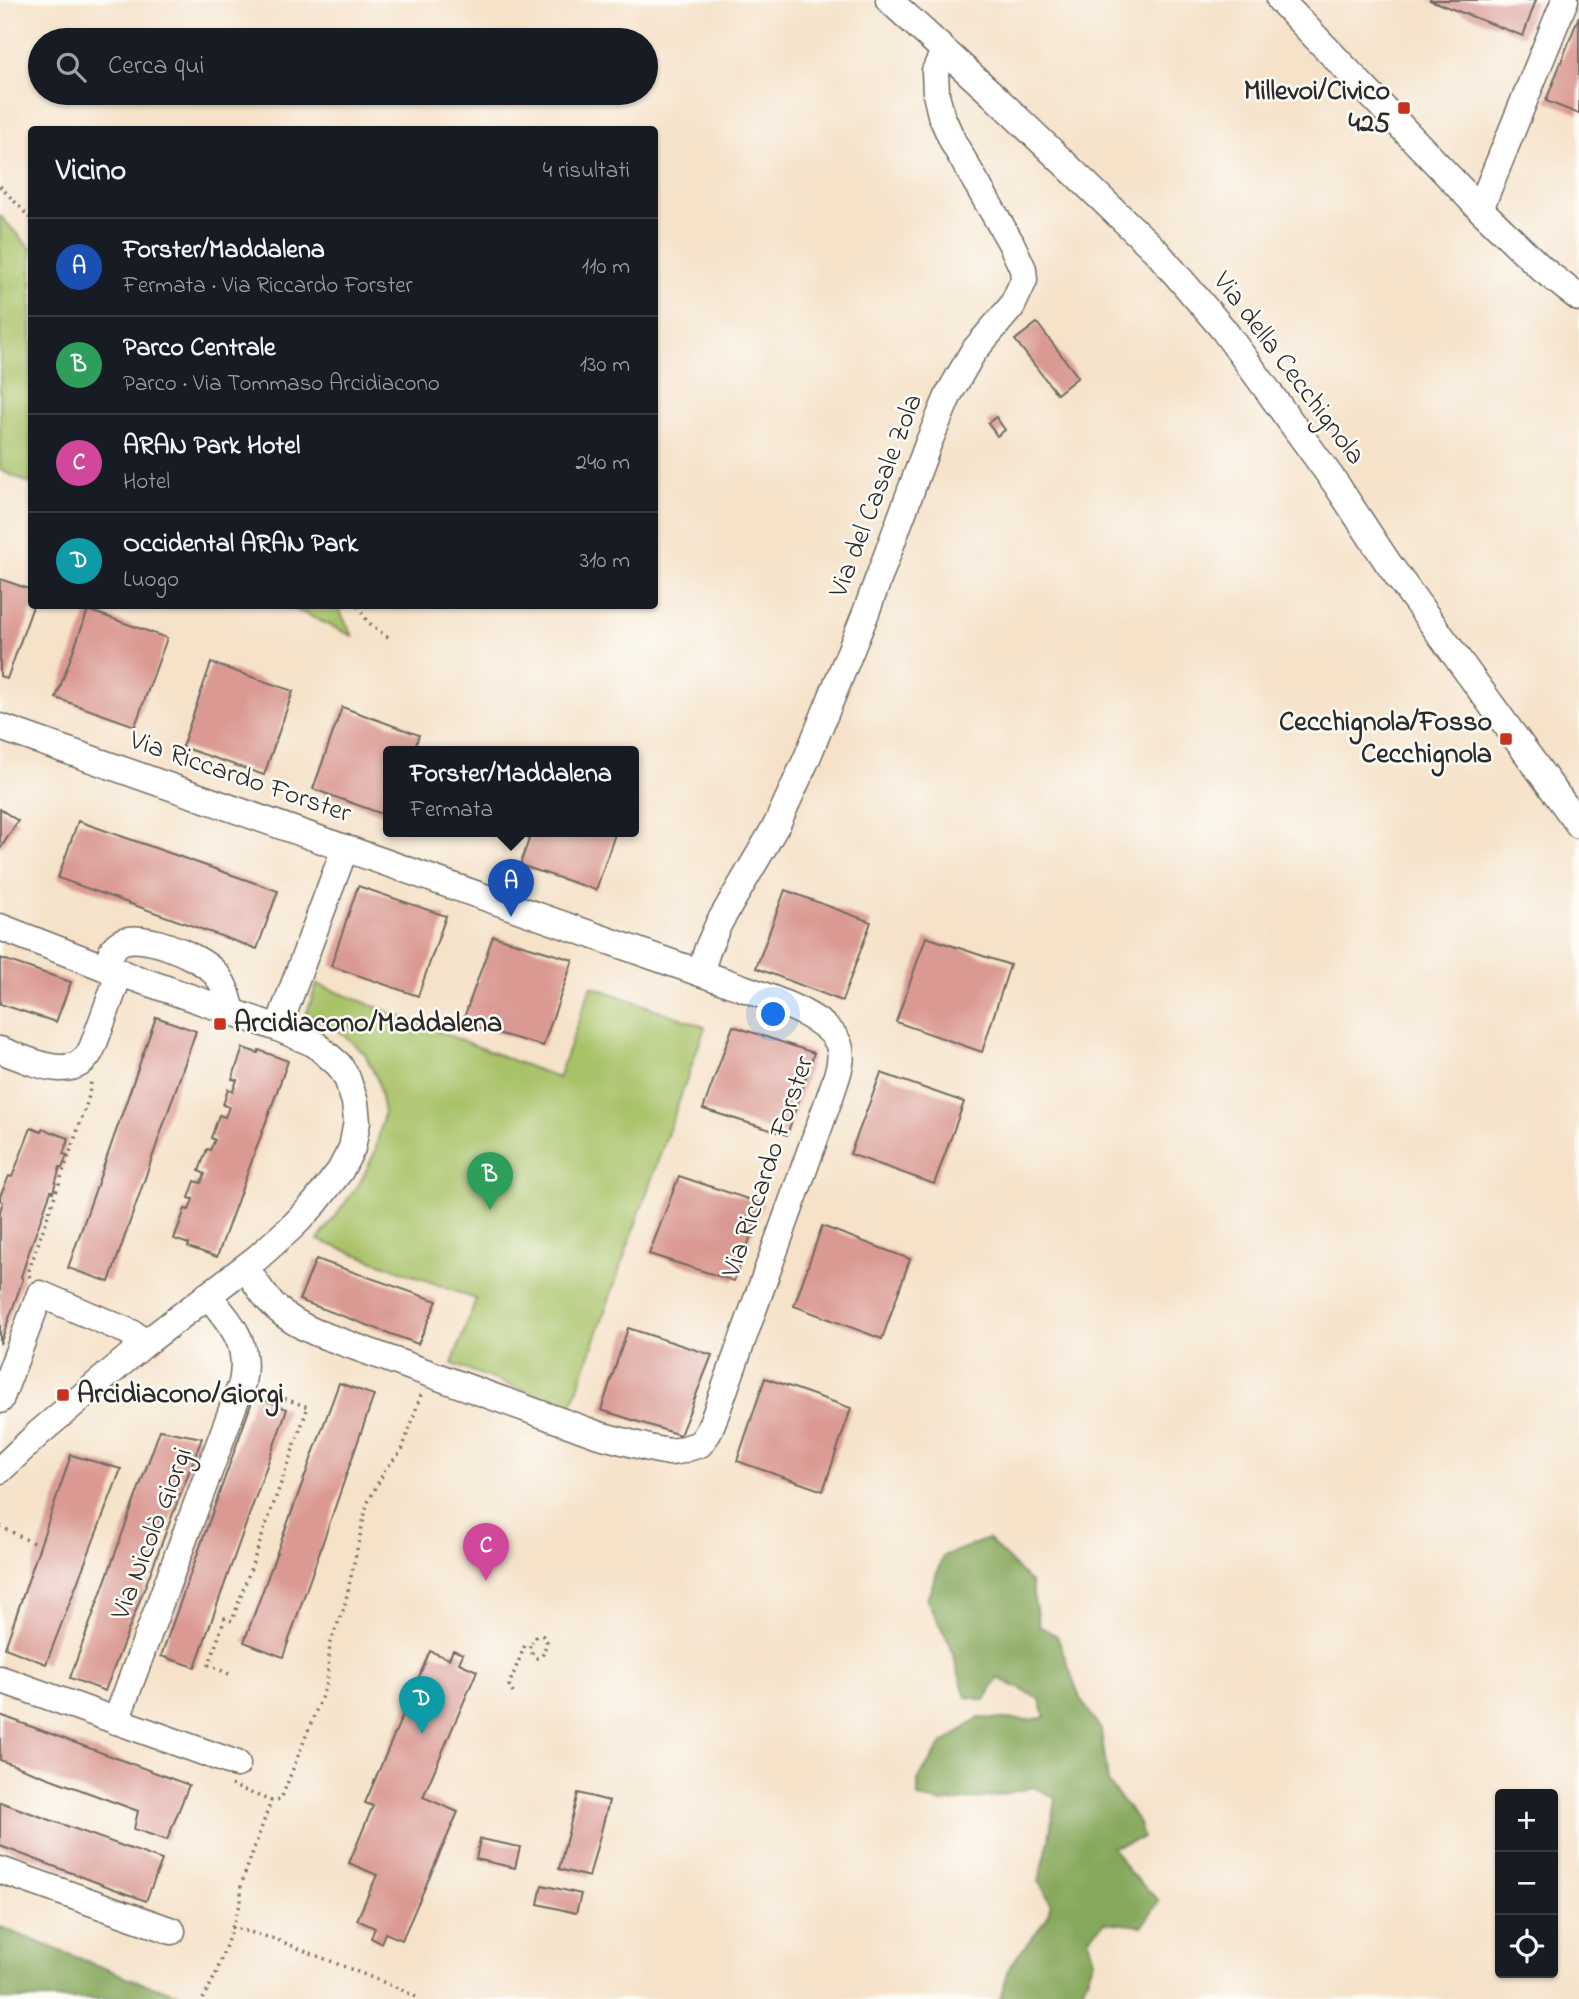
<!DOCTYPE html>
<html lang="it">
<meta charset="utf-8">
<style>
:root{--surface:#171b24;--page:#242831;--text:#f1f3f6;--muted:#9ea1a6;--line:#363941;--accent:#c8321e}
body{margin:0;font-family:"Indie Flower",sans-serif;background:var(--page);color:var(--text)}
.controls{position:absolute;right:21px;bottom:21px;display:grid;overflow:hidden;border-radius:7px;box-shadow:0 2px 5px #0004}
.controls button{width:63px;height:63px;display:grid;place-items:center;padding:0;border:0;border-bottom:2px solid var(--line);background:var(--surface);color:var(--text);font:35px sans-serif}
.you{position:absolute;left:774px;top:1015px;width:24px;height:24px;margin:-18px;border:5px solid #fff;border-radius:50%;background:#1a73e8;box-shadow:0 0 0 10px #1a73e833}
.badge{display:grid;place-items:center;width:46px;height:46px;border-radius:50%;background:var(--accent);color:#fff;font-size:23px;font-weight:700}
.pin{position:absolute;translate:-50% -58px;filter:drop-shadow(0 2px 4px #0008)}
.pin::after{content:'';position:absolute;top:37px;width:24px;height:21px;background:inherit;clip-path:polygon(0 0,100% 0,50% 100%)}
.popup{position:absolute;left:383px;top:746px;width:256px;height:91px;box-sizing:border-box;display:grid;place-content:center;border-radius:7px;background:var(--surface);filter:drop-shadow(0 2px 5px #0005);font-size:23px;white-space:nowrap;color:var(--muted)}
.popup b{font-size:26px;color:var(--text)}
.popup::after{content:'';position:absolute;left:50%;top:100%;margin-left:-14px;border:14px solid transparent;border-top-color:var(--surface)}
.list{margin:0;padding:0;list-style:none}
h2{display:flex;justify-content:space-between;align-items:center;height:91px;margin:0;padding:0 28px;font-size:30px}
h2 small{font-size:23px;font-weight:400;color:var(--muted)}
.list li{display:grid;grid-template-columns:46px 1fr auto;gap:21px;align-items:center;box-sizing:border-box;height:98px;padding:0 28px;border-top:2px solid var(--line)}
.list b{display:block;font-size:26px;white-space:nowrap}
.list p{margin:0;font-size:23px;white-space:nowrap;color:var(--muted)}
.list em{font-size:23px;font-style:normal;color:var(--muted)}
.icon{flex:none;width:38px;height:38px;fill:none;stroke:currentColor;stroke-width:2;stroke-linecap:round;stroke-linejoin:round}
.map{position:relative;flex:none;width:1579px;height:1999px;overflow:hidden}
.search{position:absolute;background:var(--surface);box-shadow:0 2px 5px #0004;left:28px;top:28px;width:630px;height:77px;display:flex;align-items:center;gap:18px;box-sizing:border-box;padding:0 24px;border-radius:38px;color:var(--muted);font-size:26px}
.panel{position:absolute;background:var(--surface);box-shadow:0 2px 5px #0004;left:28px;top:126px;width:630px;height:483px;border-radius:7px}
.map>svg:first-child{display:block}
.green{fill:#a8c268;stroke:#6a764a;stroke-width:2}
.forest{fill:#86a85c;stroke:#586a44;stroke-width:2}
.building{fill:#da9a93}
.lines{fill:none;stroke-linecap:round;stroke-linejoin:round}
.minor-casing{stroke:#726b62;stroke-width:29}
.path{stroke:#726b62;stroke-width:3.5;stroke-dasharray:2 5;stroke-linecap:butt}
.minor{stroke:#fff;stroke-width:26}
.poi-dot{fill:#c8321e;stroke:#fdfcf7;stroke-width:2.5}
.labels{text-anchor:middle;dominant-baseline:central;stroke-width:5;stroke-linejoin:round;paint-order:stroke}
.poi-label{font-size:28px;font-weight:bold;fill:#2b2b2b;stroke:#fdfcf7;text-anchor:end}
.street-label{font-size:28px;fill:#2b2b2b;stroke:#fdfcf7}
</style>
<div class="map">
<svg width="1579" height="1999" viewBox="0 0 1579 1999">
<rect width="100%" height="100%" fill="#fdfcf7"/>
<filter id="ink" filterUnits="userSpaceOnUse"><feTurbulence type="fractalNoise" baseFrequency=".0143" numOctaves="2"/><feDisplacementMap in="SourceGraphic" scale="14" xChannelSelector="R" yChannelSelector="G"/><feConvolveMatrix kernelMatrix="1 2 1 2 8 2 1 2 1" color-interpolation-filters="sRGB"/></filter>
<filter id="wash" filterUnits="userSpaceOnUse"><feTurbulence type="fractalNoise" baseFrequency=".00686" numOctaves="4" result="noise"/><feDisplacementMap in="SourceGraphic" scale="28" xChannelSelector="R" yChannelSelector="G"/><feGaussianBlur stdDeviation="1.57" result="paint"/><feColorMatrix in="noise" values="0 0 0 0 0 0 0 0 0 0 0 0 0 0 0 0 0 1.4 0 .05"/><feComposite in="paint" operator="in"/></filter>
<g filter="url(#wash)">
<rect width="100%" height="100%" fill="#f5e2c9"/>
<!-- green -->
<g class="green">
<polygon points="0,216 31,249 31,484 0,470"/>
<polygon points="288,606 337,606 353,636"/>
<polygon points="317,984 558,1078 591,986 705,1027 571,1408 452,1364 476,1299 318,1240 361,1181 375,1152 384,1113 378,1081 365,1054 337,1029 306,1015"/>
</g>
<!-- forest -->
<g class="forest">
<polygon points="988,1539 1031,1583 1039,1626 1057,1636 1080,1698 1101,1730 1108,1782 1139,1823 1143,1838 1112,1847 1129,1872 1159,1901 1142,1926 1104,1922 1088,1939 1094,1960 1079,1999 1000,1999 1010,1966 1047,1918 1051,1903 1039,1882 1049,1840 1055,1798 1034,1787 990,1797 942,1803 918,1798 918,1780 940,1746 979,1718 1030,1720 1045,1717 1040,1699 998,1678 985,1700 966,1697 950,1645 927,1600 943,1556"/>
<polygon points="0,1927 142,1983 198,1999 0,1999"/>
</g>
<g id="blocks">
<!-- building -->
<g class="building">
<polygon points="1429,0 1536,0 1523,36"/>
<polygon points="1579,16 1579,114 1546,101"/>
<polygon points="1037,323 1078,377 1057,394 1015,340"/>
<polygon points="996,417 1005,430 997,436 988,423"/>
<polygon points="0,579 32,590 33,606 7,679 0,676"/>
<polygon points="88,610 167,638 135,726 56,698"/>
<polygon points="211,663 293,691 264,775 182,747"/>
<polygon points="342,707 419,735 414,751 388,751 388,816 313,789"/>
<polygon points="0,809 18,821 0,849"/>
<polygon points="78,821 278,891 257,949 58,878"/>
<polygon points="532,831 616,831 596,890 520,865"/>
<polygon points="358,886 446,916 418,996 331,966"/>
<polygon points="785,890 871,922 842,1001 756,968"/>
<polygon points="493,936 573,960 543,1046 462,1023"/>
<polygon points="926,937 1010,965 982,1052 896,1022"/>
<polygon points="0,958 71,982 56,1022 0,1004"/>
<polygon points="156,1017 196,1031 109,1282 68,1268"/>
<polygon points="733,1026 814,1053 787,1135 703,1109"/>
<polygon points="243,1048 258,1053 259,1050 288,1061 217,1257 188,1247 189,1244 174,1239 185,1209 189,1210 193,1199 189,1198 195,1181 201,1183 205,1174 199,1171 207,1149 210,1150 215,1140 211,1138 219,1115 225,1117 229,1107 223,1105 228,1089 233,1091 237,1080 232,1079"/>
<polygon points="881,1073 964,1102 934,1184 850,1154"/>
<polygon points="31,1128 41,1132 42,1129 69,1138 63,1154 67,1155 62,1168 60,1167 53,1192 51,1191 29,1252 21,1277 23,1279 0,1344 0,1211 3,1202 0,1200 0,1196 9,1176 12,1177"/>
<polygon points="679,1176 763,1204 734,1281 649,1254"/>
<polygon points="822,1226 910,1259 882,1339 794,1306"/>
<polygon points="316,1259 437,1301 418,1344 299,1300"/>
<polygon points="628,1328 712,1355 680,1435 601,1410"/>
<polygon points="765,1378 851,1408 823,1491 737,1461"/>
<polygon points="339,1383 374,1395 283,1657 244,1642"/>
<polygon points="254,1396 287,1409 195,1667 161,1656"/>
<polygon points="160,1430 202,1438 105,1691 70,1678"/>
<polygon points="71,1455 121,1469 46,1664 5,1648"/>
<polygon points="453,1650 463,1654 459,1663 477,1671 423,1797 458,1812 402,1940 385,1933 381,1943 371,1938 375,1928 357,1920 377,1875 349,1863 373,1806 365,1803 430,1651 449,1659"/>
<polygon points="0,1715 189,1785 167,1840 134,1829 138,1811 0,1760"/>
<polygon points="578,1793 609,1801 589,1877 559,1869"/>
<polygon points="0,1802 162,1860 146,1901 0,1846"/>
<polygon points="480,1839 520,1847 515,1868 476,1859"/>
<polygon points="542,1885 581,1894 576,1913 538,1904"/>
</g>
</g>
</g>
<g filter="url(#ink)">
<use href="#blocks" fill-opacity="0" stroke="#726b62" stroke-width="2"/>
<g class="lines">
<defs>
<g id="minor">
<polyline points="889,0 992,94 1157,252 1223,329 1336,484 1388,563 1579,825"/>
<polyline points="1280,0 1480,209 1542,269 1579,298"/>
<polyline points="1480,209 1565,0"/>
<path d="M0 727 726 982C755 993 834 1015 840 1049 843 1063 836 1078 832 1091L716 1413 708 1433 700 1444 678 1451 669 1452 653 1449 599 1435 317 1333C281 1318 265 1300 246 1267"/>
<polyline points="0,927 106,968 278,1028 315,1044 339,1065 347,1078 355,1102 357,1122 352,1148 340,1171 315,1203 293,1226 257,1258 143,1345 39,1433 0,1470"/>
<path d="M106 968C109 960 111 949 118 944 138 929 199 956 214 972 225 983 228 997 232 1011"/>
<polyline points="700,973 708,948 719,923 777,824 807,758 865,615 928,444 949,394 973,352 1012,306 1024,280 1023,269 1011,243 954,144 941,115 936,94 935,71 940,60 946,54"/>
<polyline points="278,1028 345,848"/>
<path d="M0 1050C30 1060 76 1087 93 1046L120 972"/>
<polyline points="0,1400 40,1294 134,1334 143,1345"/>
<polyline points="0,1679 237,1764"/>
<path d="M116 1721 242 1383C250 1343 232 1325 208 1295"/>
<polyline points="0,1870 172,1931"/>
</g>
</defs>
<!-- minor casing -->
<use href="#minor" class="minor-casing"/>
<!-- path -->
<g class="path">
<polyline points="0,186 32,220"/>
<path d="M358 606C365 621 375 629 389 638"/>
<polyline points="30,1277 28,1273 88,1100 91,1082"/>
<polyline points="0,1526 37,1545"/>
<polyline points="229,1674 209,1665 225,1618 232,1621 308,1407 260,1390"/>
<path d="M513 1693 509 1685 525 1645 530 1647 533 1656 537 1658 543 1654 547 1642 543 1636C537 1635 535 1637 532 1643"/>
<polyline points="231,1785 271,1801"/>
<polyline points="231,1927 275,1939 398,1988 420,1999"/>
<polyline points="203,1999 216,1974 241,1902 241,1885 271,1801 281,1799 327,1683 330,1643 344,1608 367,1504 385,1470 402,1450 422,1392"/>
</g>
<!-- minor -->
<use href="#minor" class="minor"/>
</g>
</g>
<!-- markers -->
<g class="poi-dot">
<rect x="1397" y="101" width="14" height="14" rx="3.5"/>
<rect x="1499" y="732" width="14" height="14" rx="3.5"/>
<rect x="213" y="1017" width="14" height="14" rx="3.5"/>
<rect x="56" y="1388" width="14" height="14" rx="3.5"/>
</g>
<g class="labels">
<!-- poi labels -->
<g class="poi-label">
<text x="1390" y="92">Millevoi/Civico<tspan x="1390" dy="32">425</tspan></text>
<text x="1492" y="723">Cecchignola/Fosso<tspan x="1492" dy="32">Cecchignola</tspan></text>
<text x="234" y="1024" text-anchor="start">Arcidiacono/Maddalena</text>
<text x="77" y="1395" text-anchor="start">Arcidiacono/Giorgi</text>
</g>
<!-- street labels -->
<g class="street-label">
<text transform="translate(1288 369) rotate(53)">Via della Cecchignola</text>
<text transform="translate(877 496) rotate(-69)">Via del Casale Zola</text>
<text transform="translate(240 778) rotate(19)">Via Riccardo Forster</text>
<text transform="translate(769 1167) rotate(-71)">Via Riccardo Forster</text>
<text transform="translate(153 1534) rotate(-69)">Via Nicolò Giorgi</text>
</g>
</g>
</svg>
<div class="controls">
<button>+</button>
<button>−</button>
<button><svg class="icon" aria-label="locate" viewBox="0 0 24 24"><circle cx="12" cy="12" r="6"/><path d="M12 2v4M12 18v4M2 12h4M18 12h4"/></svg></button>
</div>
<div class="you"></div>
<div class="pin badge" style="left:511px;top:917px;background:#1a4fb4">A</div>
<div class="popup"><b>Forster/Maddalena</b>Fermata</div>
<div class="pin badge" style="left:490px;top:1210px;background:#2e9e5b">B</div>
<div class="pin badge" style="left:486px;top:1581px;background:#d1479c">C</div>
<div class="pin badge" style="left:422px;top:1734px;background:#0f9aa8">D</div>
<div class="search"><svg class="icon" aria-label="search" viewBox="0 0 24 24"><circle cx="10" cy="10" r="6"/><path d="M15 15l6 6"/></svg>Cerca qui</div>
<section class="panel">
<h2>Vicino<small>4 risultati</small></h2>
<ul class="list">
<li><span class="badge" style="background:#1a4fb4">A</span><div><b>Forster/Maddalena</b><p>Fermata · Via Riccardo Forster</p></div><em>110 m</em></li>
<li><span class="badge" style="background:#2e9e5b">B</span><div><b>Parco Centrale</b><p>Parco · Via Tommaso Arcidiacono</p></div><em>130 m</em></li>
<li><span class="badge" style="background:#d1479c">C</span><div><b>ARAN Park Hotel</b><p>Hotel</p></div><em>240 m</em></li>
<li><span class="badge" style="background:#0f9aa8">D</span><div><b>Occidental ARAN Park</b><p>Luogo</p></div><em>310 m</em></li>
</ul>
</section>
</div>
